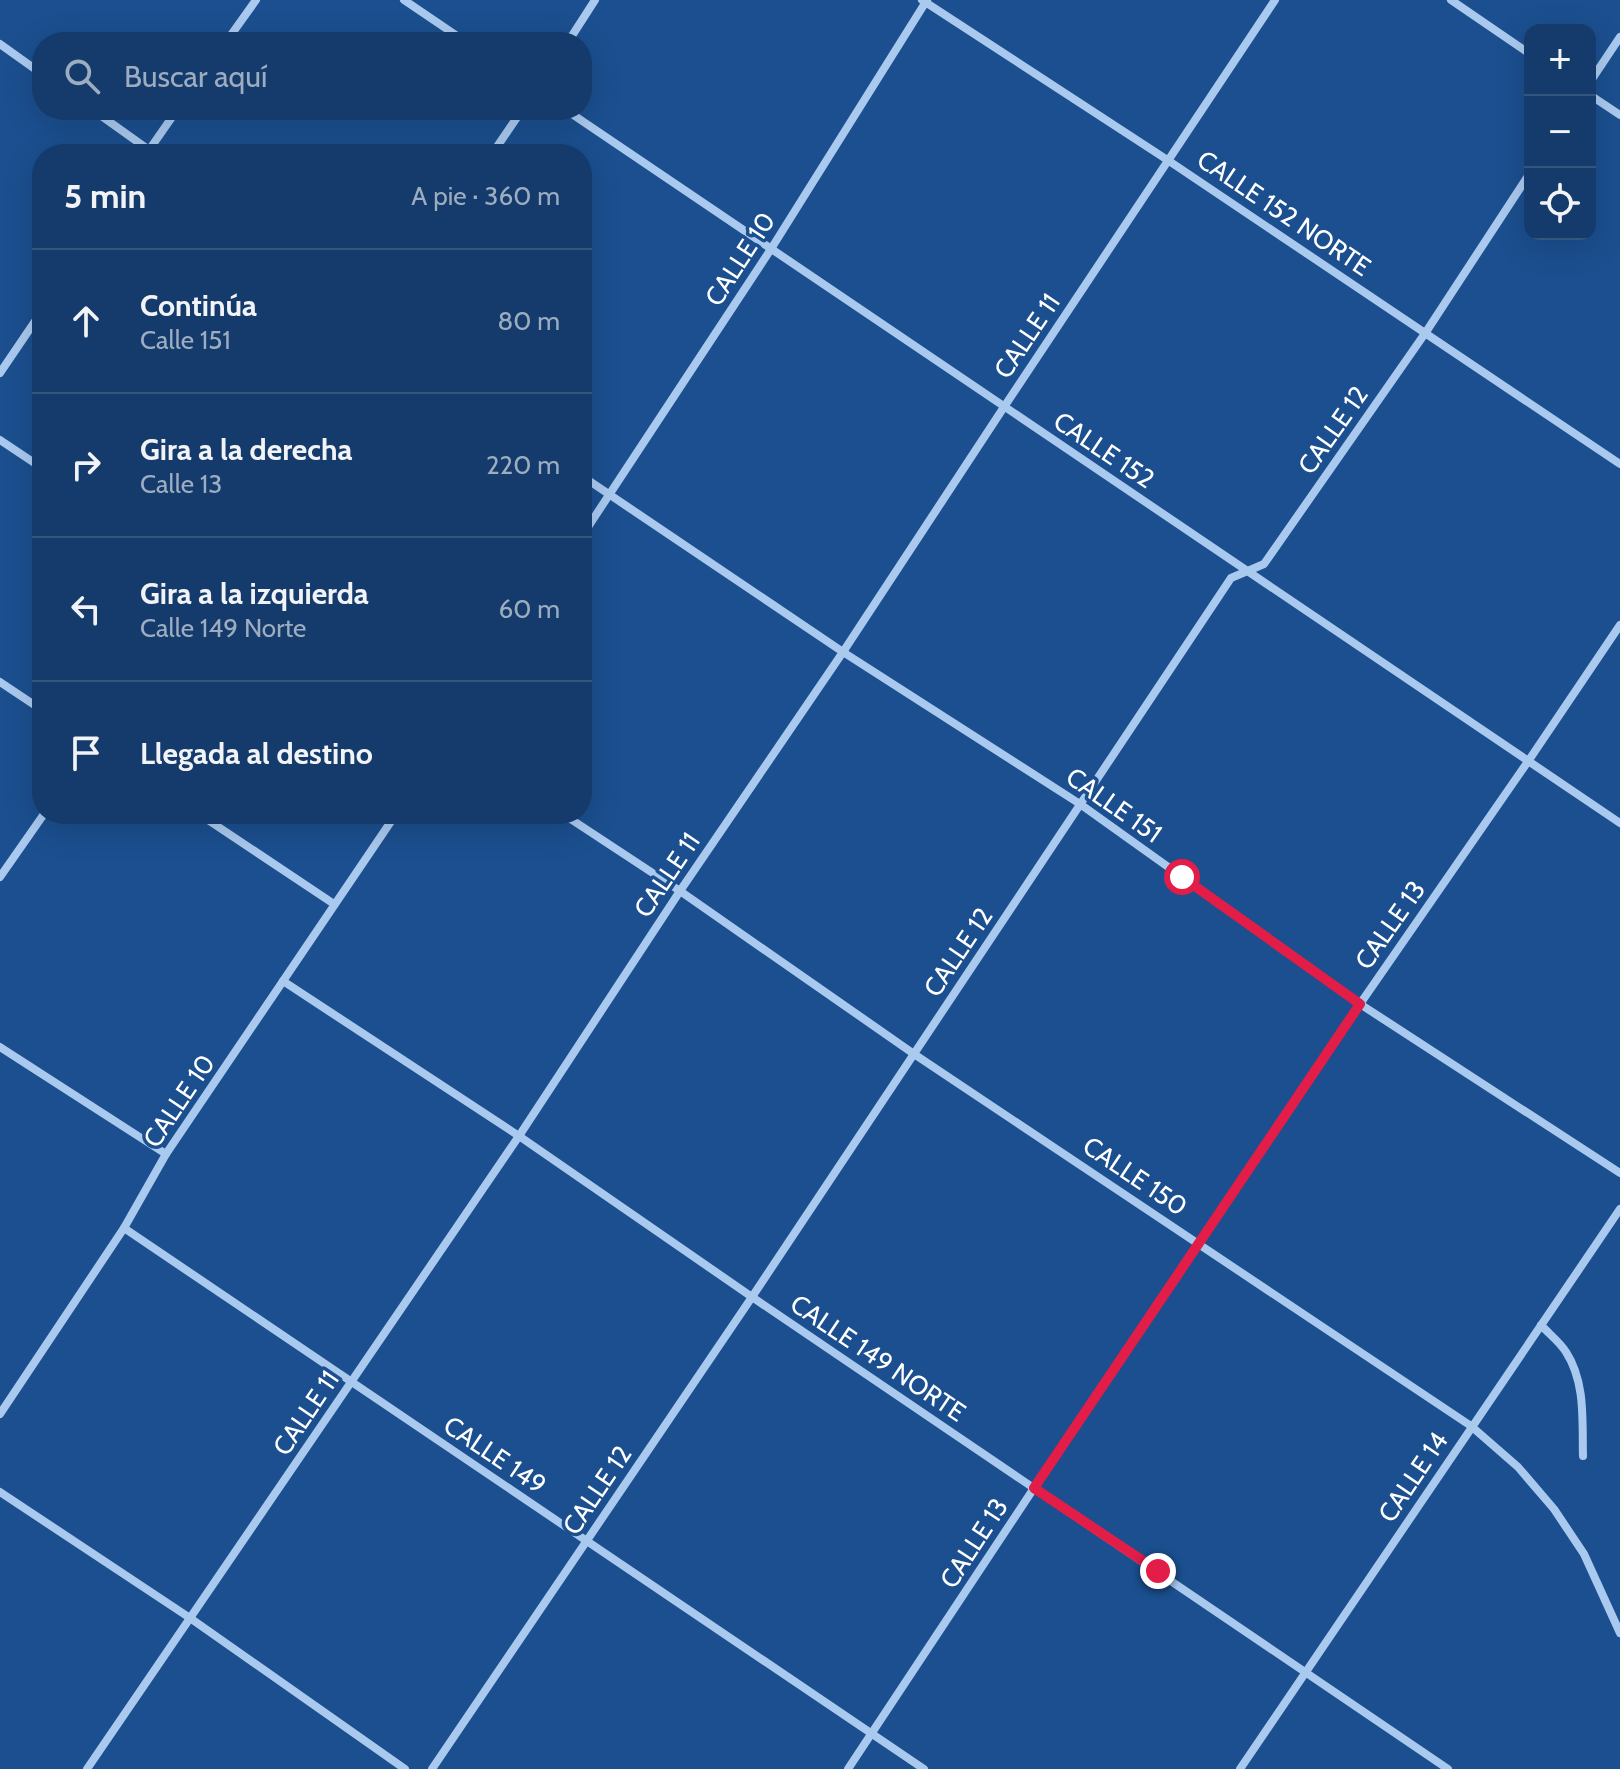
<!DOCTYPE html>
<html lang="es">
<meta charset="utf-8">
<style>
:root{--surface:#143b6b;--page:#214673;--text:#f1f3f6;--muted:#9dadc1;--line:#33557e}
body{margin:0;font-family:Cabin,sans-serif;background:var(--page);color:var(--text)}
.controls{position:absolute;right:24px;top:24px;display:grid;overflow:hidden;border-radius:16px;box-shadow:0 8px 32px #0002}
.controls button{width:72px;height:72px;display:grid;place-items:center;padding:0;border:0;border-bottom:2px solid var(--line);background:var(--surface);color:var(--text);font:40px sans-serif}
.stop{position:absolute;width:24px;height:24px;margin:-18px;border:6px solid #e11d48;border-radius:50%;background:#fff}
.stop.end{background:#e11d48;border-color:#fff;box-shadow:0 2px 8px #0008}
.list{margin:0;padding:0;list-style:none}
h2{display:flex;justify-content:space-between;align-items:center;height:104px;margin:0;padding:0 32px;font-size:34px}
h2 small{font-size:26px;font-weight:400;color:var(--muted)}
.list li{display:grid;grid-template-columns:52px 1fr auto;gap:24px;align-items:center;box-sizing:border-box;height:144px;padding:0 32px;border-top:2px solid var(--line)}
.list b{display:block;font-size:30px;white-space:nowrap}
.list p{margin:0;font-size:26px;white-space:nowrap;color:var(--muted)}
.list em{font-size:26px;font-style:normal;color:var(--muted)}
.icon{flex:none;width:44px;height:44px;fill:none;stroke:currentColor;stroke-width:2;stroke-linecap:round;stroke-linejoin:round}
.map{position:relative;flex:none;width:1620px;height:1769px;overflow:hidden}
.search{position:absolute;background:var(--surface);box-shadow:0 8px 32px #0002;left:32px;top:32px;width:560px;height:88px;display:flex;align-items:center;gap:20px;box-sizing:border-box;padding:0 28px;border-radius:32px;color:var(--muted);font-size:30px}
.panel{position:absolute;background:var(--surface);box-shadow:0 8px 32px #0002;left:32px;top:144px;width:560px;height:680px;border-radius:32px}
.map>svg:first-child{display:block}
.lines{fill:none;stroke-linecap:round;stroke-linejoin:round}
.minor{stroke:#a9c9ee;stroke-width:8}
.route{stroke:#e11d48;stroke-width:10}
.labels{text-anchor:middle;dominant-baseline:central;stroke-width:7;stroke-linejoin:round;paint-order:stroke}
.street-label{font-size:26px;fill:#fff;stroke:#1b4f8f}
</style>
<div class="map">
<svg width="1620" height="1769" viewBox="0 0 1620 1769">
<rect width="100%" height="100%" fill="#1b4f8f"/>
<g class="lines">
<!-- minor -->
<g class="minor">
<polyline points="404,0 466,42"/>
<polyline points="922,0 1169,161 1620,464"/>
<polyline points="1451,0 1530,54"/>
<polyline points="226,42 256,0"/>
<polyline points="568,42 595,0"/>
<polyline points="0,44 42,74"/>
<polyline points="1590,82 1620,37"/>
<polyline points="1590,95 1620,115"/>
<polyline points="93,110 149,150"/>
<polyline points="566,110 1620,823"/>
<polyline points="147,153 177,110"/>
<polyline points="492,154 522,110"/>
<polyline points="0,373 42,311"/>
<polyline points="0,440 42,468"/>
<polyline points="582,476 843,652 1080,804 1360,1004 1620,1173"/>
<polyline points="582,536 771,249 927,0"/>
<polyline points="0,682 42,710"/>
<polyline points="199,814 334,904"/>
<polyline points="563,814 680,891 914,1054 1471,1426 1518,1467 1554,1509 1584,1554 1620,1633"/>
<polyline points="0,877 44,814"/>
<polyline points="283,981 519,1136 752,1297 1448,1769"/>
<polyline points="0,1047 166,1154"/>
<polyline points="124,1228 924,1769"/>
<path d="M1541 1325C1549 1334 1560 1342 1566 1352 1586 1383 1582 1422 1583 1456"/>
<polyline points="0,1414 124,1228 166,1154 396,814"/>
<polyline points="0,1492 190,1618 405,1769"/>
<polyline points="87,1769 519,1136 680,891 843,652 1004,407 1275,0"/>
<polyline points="432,1769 752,1297 1231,578 1264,564 1426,332 1530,173"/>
<polyline points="848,1769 1034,1488 1360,1004 1529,760 1620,625"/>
<polyline points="1240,1769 1620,1209"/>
</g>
</g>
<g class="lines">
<!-- route -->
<polyline class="route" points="1158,1571 1034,1488 1360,1004 1182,877"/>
</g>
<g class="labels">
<!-- street labels -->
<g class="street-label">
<text transform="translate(1284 213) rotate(34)">CALLE 152 NORTE</text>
<text transform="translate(740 259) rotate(-57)">CALLE 10</text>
<text transform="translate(1027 336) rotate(-56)">CALLE 11</text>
<text transform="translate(1333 430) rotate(-55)">CALLE 12</text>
<text transform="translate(1104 450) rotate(34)">CALLE 152</text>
<text transform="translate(1114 805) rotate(35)">CALLE 151</text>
<text transform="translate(667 875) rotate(-56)">CALLE 11</text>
<text transform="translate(1390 925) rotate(-55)">CALLE 13</text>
<text transform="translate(958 952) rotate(-56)">CALLE 12</text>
<text transform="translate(179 1101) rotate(-56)">CALLE 10</text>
<text transform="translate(1135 1176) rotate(34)">CALLE 150</text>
<text transform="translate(878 1358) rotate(34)">CALLE 149 NORTE</text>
<text transform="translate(306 1413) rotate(-56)">CALLE 11</text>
<text transform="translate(495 1455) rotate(34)">CALLE 149</text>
<text transform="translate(1413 1477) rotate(-56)">CALLE 14</text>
<text transform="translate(597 1490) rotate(-56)">CALLE 12</text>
<text transform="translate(974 1543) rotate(-57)">CALLE 13</text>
</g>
</g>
</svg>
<div class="controls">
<button>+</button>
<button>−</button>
<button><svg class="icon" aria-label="locate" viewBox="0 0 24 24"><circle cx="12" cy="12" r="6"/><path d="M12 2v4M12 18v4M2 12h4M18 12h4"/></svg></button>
</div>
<div class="stop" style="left:1182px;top:877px"></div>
<div class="stop end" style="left:1158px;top:1571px"></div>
<div class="search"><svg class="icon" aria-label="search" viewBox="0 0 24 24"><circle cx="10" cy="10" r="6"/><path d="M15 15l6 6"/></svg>Buscar aquí</div>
<section class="panel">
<h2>5 min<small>A pie · 360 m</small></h2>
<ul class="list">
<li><svg class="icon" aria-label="ahead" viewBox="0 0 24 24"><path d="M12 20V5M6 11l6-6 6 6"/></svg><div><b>Continúa</b><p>Calle 151</p></div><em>80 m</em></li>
<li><svg class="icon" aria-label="right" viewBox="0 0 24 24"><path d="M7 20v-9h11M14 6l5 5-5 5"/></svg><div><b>Gira a la derecha</b><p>Calle 13</p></div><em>220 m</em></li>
<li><svg class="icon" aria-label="left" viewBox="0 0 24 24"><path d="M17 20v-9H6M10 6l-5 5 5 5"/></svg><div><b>Gira a la izquierda</b><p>Calle 149 Norte</p></div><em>60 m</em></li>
<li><svg class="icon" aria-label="arrive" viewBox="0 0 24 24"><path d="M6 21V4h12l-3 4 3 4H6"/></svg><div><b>Llegada al destino</b></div></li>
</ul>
</section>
</div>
